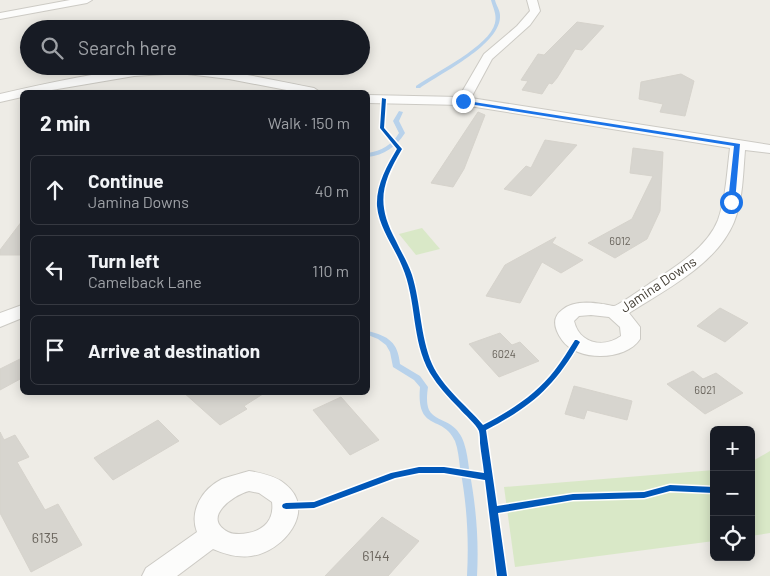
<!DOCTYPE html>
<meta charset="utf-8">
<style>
:root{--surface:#171b24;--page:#242831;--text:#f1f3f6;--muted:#9ea1a6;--line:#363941}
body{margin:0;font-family:Barlow,sans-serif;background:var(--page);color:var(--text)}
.controls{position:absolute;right:15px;bottom:15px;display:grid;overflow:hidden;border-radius:8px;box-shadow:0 2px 12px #0003}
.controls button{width:45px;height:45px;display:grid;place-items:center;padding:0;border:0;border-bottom:1px solid var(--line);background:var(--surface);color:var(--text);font:25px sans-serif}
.stop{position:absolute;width:15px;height:15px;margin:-11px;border:4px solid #1a73e8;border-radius:50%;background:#fff}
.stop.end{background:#1a73e8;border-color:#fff;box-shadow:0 1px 5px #0008}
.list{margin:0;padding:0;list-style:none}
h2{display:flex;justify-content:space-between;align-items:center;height:65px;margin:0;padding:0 20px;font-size:21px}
h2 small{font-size:16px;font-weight:400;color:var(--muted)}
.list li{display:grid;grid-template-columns:32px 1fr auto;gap:15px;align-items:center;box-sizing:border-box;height:70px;margin:0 10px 10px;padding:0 10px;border:1px solid var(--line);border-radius:8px}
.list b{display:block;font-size:19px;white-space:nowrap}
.list p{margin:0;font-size:16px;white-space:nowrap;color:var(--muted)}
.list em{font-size:16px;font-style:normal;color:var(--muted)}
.icon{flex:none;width:28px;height:28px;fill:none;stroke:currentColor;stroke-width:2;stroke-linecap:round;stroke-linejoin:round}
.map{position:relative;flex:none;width:770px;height:576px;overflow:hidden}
.search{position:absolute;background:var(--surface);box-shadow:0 2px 12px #0003;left:20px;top:20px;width:350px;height:55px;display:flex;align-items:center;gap:12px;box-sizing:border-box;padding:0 18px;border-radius:28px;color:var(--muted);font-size:19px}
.panel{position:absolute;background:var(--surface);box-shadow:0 2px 12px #0003;left:20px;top:90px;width:350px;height:305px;border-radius:8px}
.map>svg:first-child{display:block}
.green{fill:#d9e8c7}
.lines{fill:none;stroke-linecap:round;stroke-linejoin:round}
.stream{fill:#b8d2eb;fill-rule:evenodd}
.building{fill:#d7d5cf;stroke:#d6d3cc}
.street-casing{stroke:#cccac4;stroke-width:2}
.street{fill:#fcfcfb;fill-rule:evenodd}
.cycleway-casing{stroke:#fff;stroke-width:3}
.cycleway{fill:#0057b8;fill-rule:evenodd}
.route{fill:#1a73e8}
.labels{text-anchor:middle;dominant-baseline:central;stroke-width:4.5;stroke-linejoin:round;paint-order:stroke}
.number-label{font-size:11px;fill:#69645c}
.street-label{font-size:14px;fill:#433e34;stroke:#fff}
.near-number-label{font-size:14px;fill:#69645c}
</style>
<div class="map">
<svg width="770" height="576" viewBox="0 0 770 576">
<rect width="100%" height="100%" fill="#eeece6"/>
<!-- green -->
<g class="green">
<polygon points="422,228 440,249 416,255 399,234"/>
<polygon points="770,451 770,533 751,536 751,462"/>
<polygon points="714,470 714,541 515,567 504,487"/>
</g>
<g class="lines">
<!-- stream -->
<g class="stream">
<path d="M491 0H495C496 5 500 10 500 15 502 44 441 73 420 88H416V86C436 72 490 46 495 23 497 14 493 8 491 0Z"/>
<path d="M399 111 403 112 399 121 405 133C396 147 384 155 368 157V153C381 151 392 145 399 133L393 121Z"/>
<path d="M368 331C388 336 398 342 400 364L420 376 428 387C427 394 426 403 429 410 433 418 444 420 451 425 457 429 462 436 464 443 467 452 468 461 469 469 476 505 479 540 477 576H467C469 540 467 504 460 468 459 459 458 449 455 441 443 414 416 433 420 387L414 380 393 367 390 352 386 345 378 339 368 335Z"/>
</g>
</g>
<!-- building -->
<g class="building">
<polygon points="577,22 604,26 582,50 575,49 557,78 552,84 549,83 542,94 522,90 528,81 521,80 538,54 544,55"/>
<polygon points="681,74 694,81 685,116 660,112 663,104 639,99 641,82"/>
<polygon points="478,112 485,115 464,169 453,187 431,183"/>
<polygon points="545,140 577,145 531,196 504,189 526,166 531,168"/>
<polygon points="633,148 663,152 660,211 647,239 615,258 588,243 632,219 653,176 630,173"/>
<polygon points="22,221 22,255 0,255 0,250"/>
<polygon points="556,237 552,243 583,260 561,273 542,262 520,303 486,296 505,265"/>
<polygon points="720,308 748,323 725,342 697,326"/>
<polygon points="500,333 512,345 520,342 539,361 499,377 469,344"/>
<polygon points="22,358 22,378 0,390 0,369"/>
<polygon points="693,371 703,379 716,373 743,393 705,414 667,384"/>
<polygon points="574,386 632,401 627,420 587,410 584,419 565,414"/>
<polygon points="183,392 266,392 244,406 247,409 220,425"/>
<polygon points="341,397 379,440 350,455 313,410"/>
<polygon points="158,420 179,441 113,480 94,458"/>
<polygon points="0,432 4,440 15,435 29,457 17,462 45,510 58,504 82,545 31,572 0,513"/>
<polygon points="382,517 419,541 388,576 325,576"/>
</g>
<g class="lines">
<defs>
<g id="street">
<polygon points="70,0 92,0 87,3 0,19 0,13"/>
<path d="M527 0H537L540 11 530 25 492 59 471 98 770 145V153L745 150C743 173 743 200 734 222 716 265 666 289 629 313L640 327V339C626 361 577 362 562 340 555 330 551 318 562 310 572 301 590 302 602 304 605 304 611 306 614 306 619 305 643 288 649 284 674 268 707 248 718 220 726 197 727 172 730 148L463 105 368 103V95L459 97 484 54 517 26 530 11ZM591 315 609 317 620 327 621 336C603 349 579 343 574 321L579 316Z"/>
<path d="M156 66C210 65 261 78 314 88L320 92H297L229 79 179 73 134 76 40 92H22V97L0 102V94C52 82 103 71 156 66Z"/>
<polygon points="22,305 22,318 0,327 0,313"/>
<path d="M249 471C261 473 276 476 285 484 318 510 283 552 251 556 237 558 225 554 213 549L177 576H142L146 568 197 532C189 511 202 489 222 479 230 476 240 474 249 471ZM249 491 259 493 272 502C275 523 259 534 239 534 235 534 232 534 228 532 201 518 233 495 249 491Z"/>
</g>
</defs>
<!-- street casing -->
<use href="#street" class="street-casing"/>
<!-- street -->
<use href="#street" class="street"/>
<defs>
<path id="cycleway" d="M382 98 386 99 384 128 402 149C381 184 376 204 396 241 401 252 408 263 412 275 421 304 420 336 432 364 443 388 466 405 483 425 510 411 536 395 555 370 562 361 568 351 575 340H577L580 342C554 387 532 406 486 430L497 506 573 494 644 492 670 485 714 487V493L670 491 644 498 573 500 498 513 507 576H497L485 480 444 473H419L395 478 314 508 286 509 283 508 282 506 283 504 286 503 314 502 391 473 419 467H444L484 473C483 463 481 453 480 443 480 439 480 435 479 431 476 424 464 414 459 408 448 397 438 386 430 373 411 340 417 300 402 266 394 246 379 228 377 206 376 185 387 166 397 149L380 128Z"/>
</defs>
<!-- cycleway casing -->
<use href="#cycleway" class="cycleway-casing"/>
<!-- cycleway -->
<use href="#cycleway" class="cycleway"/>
</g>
<!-- route -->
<polygon class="route" points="461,100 740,144 735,202 731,204 728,202 734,146 463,103"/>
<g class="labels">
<!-- number labels -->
<g class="number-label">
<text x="620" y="240">6012</text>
<text x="504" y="353">6024</text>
<text x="705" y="389">6021</text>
</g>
<!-- street labels -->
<g class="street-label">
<text transform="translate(658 284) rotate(-34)">Jamina Downs</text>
</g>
<!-- near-number labels -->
<g class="near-number-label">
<text x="45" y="537">6135</text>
<text x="376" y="555">6144</text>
</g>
</g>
</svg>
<div class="controls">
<button>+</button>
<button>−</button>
<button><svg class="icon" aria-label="locate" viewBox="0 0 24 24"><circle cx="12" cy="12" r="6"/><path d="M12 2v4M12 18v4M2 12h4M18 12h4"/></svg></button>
</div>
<div class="stop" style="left:731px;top:202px"></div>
<div class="stop end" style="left:463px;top:101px"></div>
<div class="search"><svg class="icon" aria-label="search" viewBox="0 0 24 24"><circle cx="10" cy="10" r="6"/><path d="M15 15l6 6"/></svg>Search here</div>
<section class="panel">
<h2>2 min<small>Walk · 150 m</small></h2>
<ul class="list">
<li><svg class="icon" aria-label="ahead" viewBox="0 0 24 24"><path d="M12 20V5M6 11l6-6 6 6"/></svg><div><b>Continue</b><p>Jamina Downs</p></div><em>40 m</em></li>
<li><svg class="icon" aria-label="left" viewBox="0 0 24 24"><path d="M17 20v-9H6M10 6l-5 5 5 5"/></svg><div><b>Turn left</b><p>Camelback Lane</p></div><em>110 m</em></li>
<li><svg class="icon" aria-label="arrive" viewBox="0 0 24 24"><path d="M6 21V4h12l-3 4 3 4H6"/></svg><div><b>Arrive at destination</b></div></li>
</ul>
</section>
</div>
